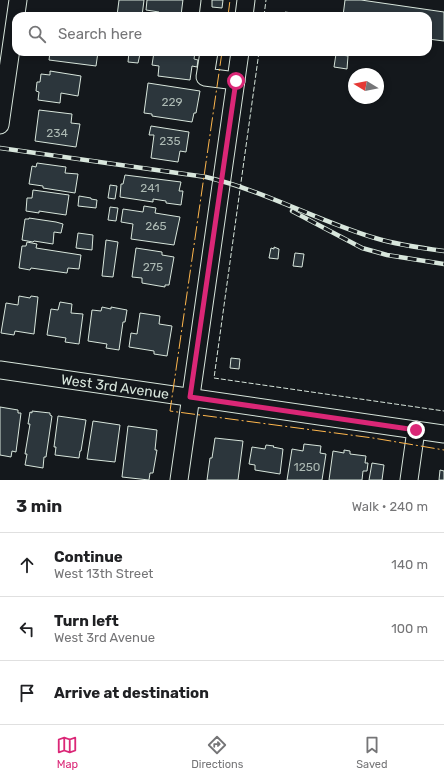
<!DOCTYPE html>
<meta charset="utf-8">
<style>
:root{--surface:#fff;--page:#f2f2f2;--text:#202124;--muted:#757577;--line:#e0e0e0;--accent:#db2777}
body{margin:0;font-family:Rubik,sans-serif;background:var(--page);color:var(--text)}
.compass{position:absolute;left:348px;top:68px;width:36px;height:36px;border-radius:50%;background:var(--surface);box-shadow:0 2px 6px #0003;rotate:280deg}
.stop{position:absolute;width:12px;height:12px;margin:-9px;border:3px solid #db2777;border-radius:50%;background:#fff}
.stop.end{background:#db2777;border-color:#fff;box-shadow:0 1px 4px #0008}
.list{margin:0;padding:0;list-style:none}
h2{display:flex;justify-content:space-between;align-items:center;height:52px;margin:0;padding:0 16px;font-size:17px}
h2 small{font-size:13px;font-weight:400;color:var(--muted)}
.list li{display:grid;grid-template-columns:26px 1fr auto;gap:12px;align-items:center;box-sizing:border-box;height:64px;padding:0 16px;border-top:1px solid var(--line)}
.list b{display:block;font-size:15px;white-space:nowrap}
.list p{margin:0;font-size:13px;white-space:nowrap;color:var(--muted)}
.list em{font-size:13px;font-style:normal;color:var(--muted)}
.icon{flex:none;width:22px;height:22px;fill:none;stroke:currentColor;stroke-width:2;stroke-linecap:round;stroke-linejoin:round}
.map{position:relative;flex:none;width:444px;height:480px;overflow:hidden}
.search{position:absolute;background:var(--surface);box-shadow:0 2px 6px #0003;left:12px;right:12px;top:12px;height:44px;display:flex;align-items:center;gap:10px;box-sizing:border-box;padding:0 14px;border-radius:12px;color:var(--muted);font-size:15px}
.sheet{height:244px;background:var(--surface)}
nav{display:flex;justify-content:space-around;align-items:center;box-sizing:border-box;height:56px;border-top:1px solid var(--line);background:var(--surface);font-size:11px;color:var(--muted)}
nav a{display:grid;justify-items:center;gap:2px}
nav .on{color:var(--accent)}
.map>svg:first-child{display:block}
.building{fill:#2c363c;stroke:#d8e6dc}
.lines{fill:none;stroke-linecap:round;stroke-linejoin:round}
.minor-casing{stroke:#d8e6dc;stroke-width:19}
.minor{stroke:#14181c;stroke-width:17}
.rail-casing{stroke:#d8e6dc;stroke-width:4.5}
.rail{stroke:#14181c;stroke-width:3;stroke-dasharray:9;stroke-linecap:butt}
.fence{stroke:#d8e6dc;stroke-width:1;stroke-dasharray:5 2;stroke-linecap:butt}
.power{stroke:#ffb74d;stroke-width:1;stroke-dasharray:14 3 2 3;stroke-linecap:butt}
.route{stroke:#db2777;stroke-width:5}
.labels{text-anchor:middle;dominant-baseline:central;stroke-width:3;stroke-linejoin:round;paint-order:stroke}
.number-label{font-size:12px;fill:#adbab4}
.street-label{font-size:14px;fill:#d8e6dc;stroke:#14181c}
</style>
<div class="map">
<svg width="444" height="480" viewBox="0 0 444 480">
<rect width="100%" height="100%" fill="#14181c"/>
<!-- building -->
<g class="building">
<polygon points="119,0 144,0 142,16 117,16"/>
<polygon points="147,0 185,0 183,16 159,16 159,12 146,10"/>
<polygon points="212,0 223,0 222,8 212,7"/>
<polygon points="345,0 361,0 444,12 444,41 428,39 428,16 343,16"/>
<polygon points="285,12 300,14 299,16 284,16"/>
<polygon points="201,13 222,16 201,16"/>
<polygon points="50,52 98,52 96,66 49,60"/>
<polygon points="129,52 140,54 138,63 128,62"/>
<polygon points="154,52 195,52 194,59 198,60 197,67 192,66 190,80 158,76 159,66 152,65"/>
<polygon points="336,54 348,56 347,69 334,67"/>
<polygon points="50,71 81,76 78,96 61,93 60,103 38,100 39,92 36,91 37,82 40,82 41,74 50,75"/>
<polygon points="148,83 200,91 196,113 194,113 192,122 152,116 152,114 144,113"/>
<polygon points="39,110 72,114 71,123 80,124 76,147 35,141"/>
<polygon points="151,126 189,132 186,152 180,151 178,162 151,158 154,135 149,135"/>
<polygon points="37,163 66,167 65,173 78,174 75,193 43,188 43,186 29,184 32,166 36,167"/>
<polygon points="125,175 181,182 179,191 183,191 181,205 166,203 166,201 153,199 153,202 120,197 121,184 123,184"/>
<polygon points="110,185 117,186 115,199 108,198"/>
<polygon points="33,190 69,195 66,215 39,211 39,213 26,211 27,198 32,198"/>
<polygon points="79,196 91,198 91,199 97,200 96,208 78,206"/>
<polygon points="144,206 156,208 155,213 180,217 174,245 131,239 133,224 121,222 123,209 143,212"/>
<polygon points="110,207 118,208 116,221 108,220"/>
<polygon points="29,218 56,222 63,224 61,233 54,232 53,244 34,241 33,242 22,240 25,219 29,219"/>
<polygon points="78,233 93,235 92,250 76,248"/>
<polygon points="106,240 118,242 113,277 102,276"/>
<polygon points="27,242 37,244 36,248 81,255 79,269 68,268 67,273 31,268 30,270 19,268 22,246 26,246"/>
<polygon points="274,247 279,249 278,259 269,258 271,248 274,249"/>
<polygon points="136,248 162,252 162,255 174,257 169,285 165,285 165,287 142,283 142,278 132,277"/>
<polygon points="295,253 304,254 302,267 293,266"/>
<polygon points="19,296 30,298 31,296 38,297 34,334 15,331 14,335 1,333 6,303 18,305"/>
<polygon points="60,302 72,304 71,313 83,314 79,344 65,342 66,338 47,335 51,309 58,310"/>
<polygon points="102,307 111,309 111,307 127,310 125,322 123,322 119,350 106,348 107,344 88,341 92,310 101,311"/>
<polygon points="140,313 160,316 159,324 172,326 167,356 154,354 154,351 129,347 131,333 137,334"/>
<polygon points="231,358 240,359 239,369 230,368"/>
<polygon points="0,407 18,410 18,413 21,413 16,452 12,451 11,457 0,455"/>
<polygon points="32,411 50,413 50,415 52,416 46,457 44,457 43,468 25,465 27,454 25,454 30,424 28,424 30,412 32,413"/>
<polygon points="58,416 86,420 81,451 80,451 79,458 55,455 56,447 54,447"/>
<polygon points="93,421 120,425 115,462 87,459"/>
<polygon points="128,426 157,430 155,450 157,450 153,473 150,473 149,480 122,477"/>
<polygon points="215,438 243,441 238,480 207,480 210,458 212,458"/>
<polygon points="304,444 321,446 320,453 326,454 322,480 287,480 292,449 303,451"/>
<polygon points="266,445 274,446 273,447 283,449 280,474 255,470 255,465 249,464 252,447 265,449"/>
<polygon points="344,450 350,451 350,454 366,456 365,463 368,463 367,471 363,471 362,480 329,480 333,451 344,453"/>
<polygon points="372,463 384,465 382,480 369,480"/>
<polygon points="440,470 444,471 444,480 439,480"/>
</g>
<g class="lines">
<defs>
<g id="minor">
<polyline points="190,16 192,0"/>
<polyline points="244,16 246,0"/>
<polyline points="209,52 205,77 236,81"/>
<polyline points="0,125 18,0"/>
<polyline points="0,370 444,434"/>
<polyline points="179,480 240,52"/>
<polyline points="409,480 416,430"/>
</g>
</defs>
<!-- minor casing -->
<use href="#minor" class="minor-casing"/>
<!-- minor -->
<use href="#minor" class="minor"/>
<defs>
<g id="rail">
<path d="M0 148 206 177C265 191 318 221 375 238 398 245 421 248 444 251"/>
<polyline points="292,211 362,248 387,255 444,264"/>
</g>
</defs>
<!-- rail casing -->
<use href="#rail" class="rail-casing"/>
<!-- rail -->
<use href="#rail" class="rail"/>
<!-- fence -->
<g class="fence">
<polyline points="264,16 266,0"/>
<polyline points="259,52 214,378 444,411"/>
</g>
<!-- power -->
<g class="power">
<polyline points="228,16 230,0"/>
<polyline points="222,52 170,411 373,438 444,450"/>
</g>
</g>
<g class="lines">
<!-- route -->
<polyline class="route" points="236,81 190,397 416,430"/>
</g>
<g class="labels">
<!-- number labels -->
<g class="number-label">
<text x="172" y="102">229</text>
<text x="57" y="133">234</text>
<text x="170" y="141">235</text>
<text x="150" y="188">241</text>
<text x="156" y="226">265</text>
<text x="153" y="267">275</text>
<text x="307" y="467">1250</text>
</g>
<!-- street labels -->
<g class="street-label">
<text transform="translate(115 387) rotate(8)">West 3rd Avenue</text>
</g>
</g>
</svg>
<svg class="compass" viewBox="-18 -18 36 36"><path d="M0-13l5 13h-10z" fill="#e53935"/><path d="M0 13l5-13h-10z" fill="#757577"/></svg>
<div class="stop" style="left:236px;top:81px"></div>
<div class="stop end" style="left:416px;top:430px"></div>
<div class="search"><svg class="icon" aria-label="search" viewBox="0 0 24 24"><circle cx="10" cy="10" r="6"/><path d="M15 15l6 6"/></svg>Search here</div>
</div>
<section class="sheet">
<h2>3 min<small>Walk · 240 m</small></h2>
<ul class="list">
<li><svg class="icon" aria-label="ahead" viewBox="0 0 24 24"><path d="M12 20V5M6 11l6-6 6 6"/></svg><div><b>Continue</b><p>West 13th Street</p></div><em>140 m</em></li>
<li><svg class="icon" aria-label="left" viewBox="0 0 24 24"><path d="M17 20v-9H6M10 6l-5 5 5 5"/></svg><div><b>Turn left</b><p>West 3rd Avenue</p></div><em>100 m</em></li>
<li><svg class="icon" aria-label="arrive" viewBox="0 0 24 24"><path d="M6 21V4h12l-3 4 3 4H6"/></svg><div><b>Arrive at destination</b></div></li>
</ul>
</section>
<nav>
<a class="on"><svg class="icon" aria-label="map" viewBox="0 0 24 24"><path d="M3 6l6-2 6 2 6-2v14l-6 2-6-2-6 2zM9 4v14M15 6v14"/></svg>Map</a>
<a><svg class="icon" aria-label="directions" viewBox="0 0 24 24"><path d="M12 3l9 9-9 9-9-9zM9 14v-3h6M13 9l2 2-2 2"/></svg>Directions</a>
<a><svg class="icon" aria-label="saved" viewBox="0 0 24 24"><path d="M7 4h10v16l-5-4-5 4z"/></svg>Saved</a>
</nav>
